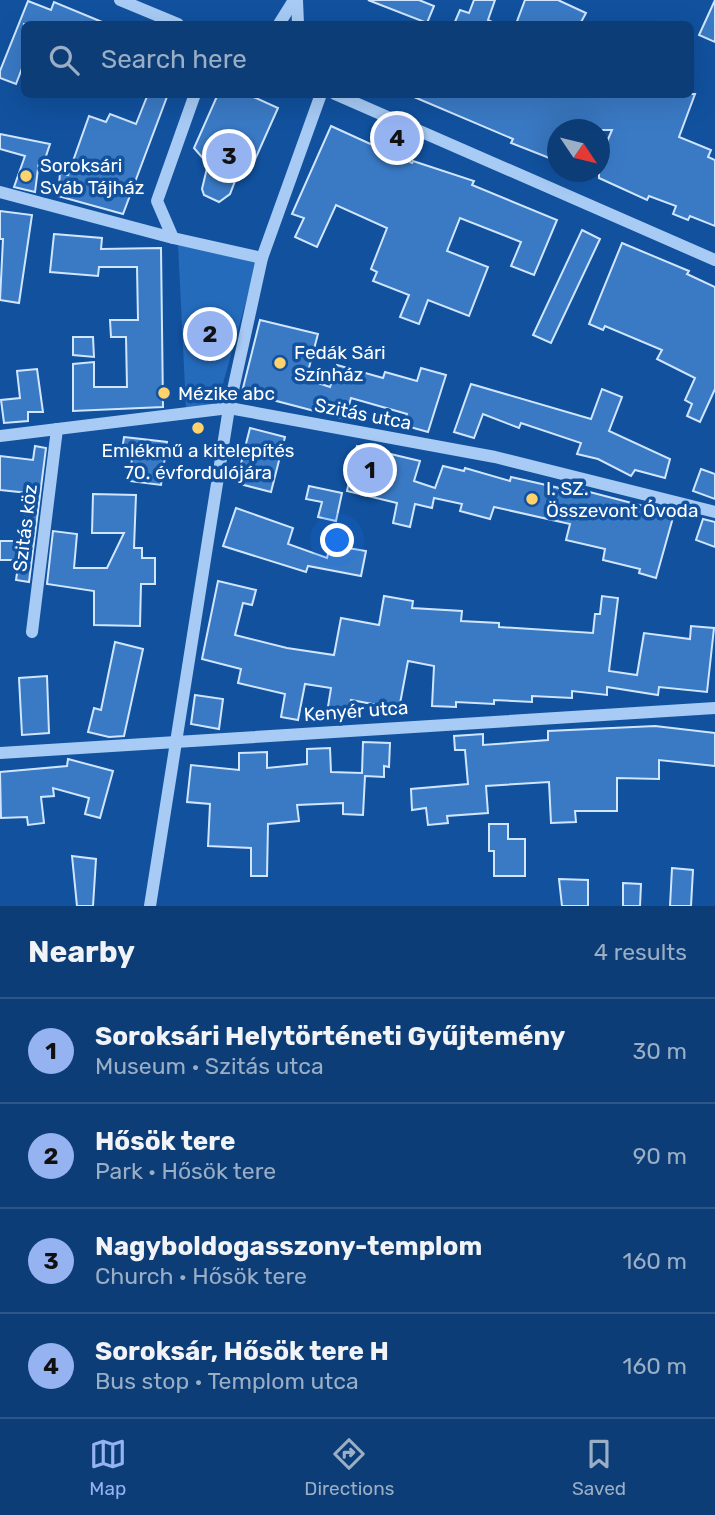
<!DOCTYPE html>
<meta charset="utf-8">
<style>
:root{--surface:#0d3d76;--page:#16447b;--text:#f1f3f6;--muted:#9aaec5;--line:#2d5688;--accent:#95b2f1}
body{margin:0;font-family:Rubik,sans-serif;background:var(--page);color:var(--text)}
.compass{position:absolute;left:547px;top:119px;width:63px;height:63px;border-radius:50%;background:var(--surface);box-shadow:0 7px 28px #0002;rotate:125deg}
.you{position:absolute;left:338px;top:541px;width:24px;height:24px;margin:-18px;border:5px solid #fff;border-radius:50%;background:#1a73e8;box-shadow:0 0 0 10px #1a73e833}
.badge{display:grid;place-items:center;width:46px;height:46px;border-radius:50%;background:var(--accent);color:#111;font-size:23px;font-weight:700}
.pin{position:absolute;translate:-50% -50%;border:4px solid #fff;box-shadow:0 2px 7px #0006}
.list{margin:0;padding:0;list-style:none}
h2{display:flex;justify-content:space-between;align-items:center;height:91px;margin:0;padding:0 28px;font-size:30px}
h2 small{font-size:23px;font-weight:400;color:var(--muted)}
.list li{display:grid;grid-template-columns:46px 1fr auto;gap:21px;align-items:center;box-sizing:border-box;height:105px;padding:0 28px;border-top:2px solid var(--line)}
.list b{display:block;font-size:26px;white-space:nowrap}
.list p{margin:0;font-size:23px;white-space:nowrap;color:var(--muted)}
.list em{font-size:23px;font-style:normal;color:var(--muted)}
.icon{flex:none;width:38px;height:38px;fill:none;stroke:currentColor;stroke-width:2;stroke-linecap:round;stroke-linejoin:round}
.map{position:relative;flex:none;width:715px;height:906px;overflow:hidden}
.search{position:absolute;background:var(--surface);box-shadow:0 7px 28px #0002;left:21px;right:21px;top:21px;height:77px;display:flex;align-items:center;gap:18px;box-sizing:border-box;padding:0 24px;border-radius:10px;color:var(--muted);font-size:26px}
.sheet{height:511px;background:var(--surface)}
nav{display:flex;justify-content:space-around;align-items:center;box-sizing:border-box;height:98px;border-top:2px solid var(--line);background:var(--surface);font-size:19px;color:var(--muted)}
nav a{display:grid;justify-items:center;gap:4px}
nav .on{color:var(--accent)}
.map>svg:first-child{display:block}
.green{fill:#246bbc}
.building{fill:#3a7ac5;stroke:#d0e6fe;stroke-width:2}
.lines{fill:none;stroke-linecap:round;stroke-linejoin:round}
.minor{stroke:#a7cbf5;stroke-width:12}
.poi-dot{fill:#ffd26b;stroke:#11519e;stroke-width:2.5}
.labels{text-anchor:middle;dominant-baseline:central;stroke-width:7;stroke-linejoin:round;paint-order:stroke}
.poi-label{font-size:19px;fill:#fff;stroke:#11519e;text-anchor:start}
.street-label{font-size:19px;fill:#fff;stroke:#11519e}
</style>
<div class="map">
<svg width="715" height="906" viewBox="0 0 715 906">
<rect width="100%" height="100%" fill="#11519e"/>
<!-- green -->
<polygon class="green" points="178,245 257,262 217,405 186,408"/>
<!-- building -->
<g class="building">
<polygon points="368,0 419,0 434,6 427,23"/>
<polygon points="474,0 495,0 488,20 496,24 454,24 460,10 469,13"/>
<polygon points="525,0 558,0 586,13 580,24 516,24"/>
<polygon points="715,0 715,42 699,35"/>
<polygon points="28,1 51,10 54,2 107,24 24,24 24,63 16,84 0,78 0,71"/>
<polygon points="148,94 168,94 123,214 58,196 60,173 68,175 89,116 106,122 110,114 136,124"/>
<polygon points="218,94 247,94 278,108 249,173 237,176 230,194 219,202 204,195 202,189 208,164 194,148"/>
<polygon points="407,94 695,94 679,137 711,150 708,157 715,160 715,226 690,216 688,220 673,214 676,206 649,196 647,200 599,178 599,160 612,130 557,130 557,161 511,143 513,139"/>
<polygon points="331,126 412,163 413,161 474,181 472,185 557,220 534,275 511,266 521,242 460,218 447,251 488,267 469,316 428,300 419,324 400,317 409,295 373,281 377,272 371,269 387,228 336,205 317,247 295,237 304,218 292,214"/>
<polygon points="0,134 50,144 44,162 39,161 35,192 14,187 25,156 0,149"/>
<polygon points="0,211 32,215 19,303 0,300 3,239 0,239"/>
<polygon points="582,230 600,239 551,343 533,335"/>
<polygon points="54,234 102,238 101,249 161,248 163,407 73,411 73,364 94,362 94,387 127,387 126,337 111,337 110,320 138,320 137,267 99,267 98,276 50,272"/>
<polygon points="622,243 689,271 687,274 715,287 715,389 700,422 687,416 692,404 685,400 695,378 657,359 662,350 605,326 603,330 589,324"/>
<polygon points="260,320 318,334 306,379 330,387 337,365 383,378 385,372 417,381 421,368 446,375 428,432 403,425 407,414 351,398 345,419 242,392"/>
<polygon points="73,337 93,337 94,357 73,355"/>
<polygon points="37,369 43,412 28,412 28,421 4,423 1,400 20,398 17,371"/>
<polygon points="471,384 591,419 602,389 622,397 609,431 670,459 665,478 635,470 631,476 598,459 577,454 581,443 521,423 519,428 483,414 474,438 454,432"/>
<polygon points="250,428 285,437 271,492 236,483"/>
<polygon points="124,437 167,442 161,485 129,481 132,459 121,457"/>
<polygon points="35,446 46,448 29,582 16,580 19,560 0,560 0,541 22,541 28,493 0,490 0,456 33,460"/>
<polygon points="357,446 420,461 414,481 435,488 443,466 464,471 465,468 510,481 511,477 577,492 578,489 674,514 656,578 639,573 640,569 603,560 605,549 566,540 570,524 494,507 490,519 460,511 462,504 434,498 432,508 415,504 410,527 393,523 397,503 347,491"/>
<polygon points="701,469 715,474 715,499 693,491"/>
<polygon points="309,486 342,493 336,521 318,517 322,502 306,499"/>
<polygon points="93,494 136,495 134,548 142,548 142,558 155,558 155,584 141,584 140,626 94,625 94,591 47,584 53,531 77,534 74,568 107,568 124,533 92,533"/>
<polygon points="236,508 293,528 288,544 327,558 330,545 366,551 361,576 308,566 306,572 223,546"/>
<polygon points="703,519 715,522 715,547 696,540"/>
<polygon points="218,581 256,590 252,605 243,603 235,635 287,648 334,655 341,618 379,625 384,596 413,601 412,608 462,611 461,621 499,623 499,627 593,633 595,614 600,614 602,596 618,598 609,671 637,675 644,633 690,639 691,626 714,628 707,692 659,687 658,695 607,687 607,695 572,691 572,698 532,696 532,702 494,700 494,704 456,702 456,707 432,706 434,666 408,661 399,709 351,700 348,717 327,713 331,688 305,684 298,720 281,717 285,694 238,683 241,669 202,659"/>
<polygon points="115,642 143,649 124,736 109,737 88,732 94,708 101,710"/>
<polygon points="47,676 49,733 22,735 19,678"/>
<polygon points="195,695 223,699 219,729 191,724"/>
<polygon points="655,726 715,733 715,766 659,760 659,779 617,778 617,811 575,811 576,822 551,823 549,782 486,786 488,813 447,816 448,823 428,825 426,808 412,810 411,789 468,784 465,750 455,750 454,736 483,734 483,745 548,740 548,731"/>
<polygon points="363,742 390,743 389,767 384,766 384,777 365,776 363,815 343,814 343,803 297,805 299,821 268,824 267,876 251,876 251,848 208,846 210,804 187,802 191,765 239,770 239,753 267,752 267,768 307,764 307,749 330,748 331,772 362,773"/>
<polygon points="68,759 113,771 100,818 85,814 89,798 53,788 54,796 41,797 44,823 28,825 27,817 1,818 0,772 67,766"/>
<polygon points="489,824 508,824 508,839 525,839 525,876 494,876 494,851 489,851"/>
<polygon points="72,856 96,859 93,906 77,906"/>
<polygon points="672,868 693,870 691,906 670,906"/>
<polygon points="559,879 588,880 588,906 562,906"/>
<polygon points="623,883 641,884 640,906 623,906"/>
</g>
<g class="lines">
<!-- minor -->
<g class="minor">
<polyline points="120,0 178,24"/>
<polyline points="297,0 298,24"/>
<polyline points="279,24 294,0"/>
<polyline points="335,94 715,260"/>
<polyline points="0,192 173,238 262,258"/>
<polyline points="173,238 157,201 195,94"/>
<polyline points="0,436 229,408 495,457 715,512"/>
<polyline points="32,632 57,429"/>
<polyline points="0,753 715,708"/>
<polyline points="150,906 229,408 262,258 321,94"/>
</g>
</g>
<!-- markers -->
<g class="poi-dot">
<circle cx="26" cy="176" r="7"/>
<circle cx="280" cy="363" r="7"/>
<circle cx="164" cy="393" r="7"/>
<circle cx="198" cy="428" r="7"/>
<circle cx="532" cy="499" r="7"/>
</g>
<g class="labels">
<!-- poi labels -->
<g class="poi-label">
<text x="40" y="165">Soroksári<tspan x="40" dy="22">Sváb Tájház</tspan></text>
<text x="294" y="352">Fedák Sári<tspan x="294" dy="22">Színház</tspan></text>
<text x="178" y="393">Mézike abc</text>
<text x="198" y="450" text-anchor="middle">Emlékmű a kitelepítés<tspan x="198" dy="22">70. évfordulójára</tspan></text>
<text x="546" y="488">I. SZ.<tspan x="546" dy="22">Összevont Óvoda</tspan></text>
</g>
<!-- street labels -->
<g class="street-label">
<text transform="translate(363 414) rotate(11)">Szitás utca</text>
<text transform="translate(25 528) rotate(-83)">Szitás köz</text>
<text transform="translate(356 711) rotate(-4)">Kenyér utca</text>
</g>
</g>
</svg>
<svg class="compass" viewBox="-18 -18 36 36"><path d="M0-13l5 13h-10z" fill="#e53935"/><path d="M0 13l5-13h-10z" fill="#9aaec5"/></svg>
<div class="you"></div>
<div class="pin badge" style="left:370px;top:470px">1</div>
<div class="pin badge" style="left:210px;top:334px">2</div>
<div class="pin badge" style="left:229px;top:156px">3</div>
<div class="pin badge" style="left:397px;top:138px">4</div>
<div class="search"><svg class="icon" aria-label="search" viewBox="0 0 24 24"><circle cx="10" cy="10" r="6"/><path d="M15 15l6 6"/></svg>Search here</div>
</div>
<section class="sheet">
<h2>Nearby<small>4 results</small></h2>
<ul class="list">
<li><span class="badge">1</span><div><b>Soroksári Helytörténeti Gyűjtemény</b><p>Museum · Szitás utca</p></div><em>30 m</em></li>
<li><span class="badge">2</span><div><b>Hősök tere</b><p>Park · Hősök tere</p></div><em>90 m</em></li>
<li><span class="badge">3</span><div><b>Nagyboldogasszony-templom</b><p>Church · Hősök tere</p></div><em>160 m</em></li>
<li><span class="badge">4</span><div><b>Soroksár, Hősök tere H</b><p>Bus stop · Templom utca</p></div><em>160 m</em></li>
</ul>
</section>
<nav>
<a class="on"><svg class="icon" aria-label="map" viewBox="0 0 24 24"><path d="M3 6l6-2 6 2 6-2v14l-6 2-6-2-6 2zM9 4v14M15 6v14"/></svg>Map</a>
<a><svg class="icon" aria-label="directions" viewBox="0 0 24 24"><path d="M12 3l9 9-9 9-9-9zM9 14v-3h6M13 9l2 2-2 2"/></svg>Directions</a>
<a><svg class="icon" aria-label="saved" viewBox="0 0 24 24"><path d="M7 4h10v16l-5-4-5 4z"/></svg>Saved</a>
</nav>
